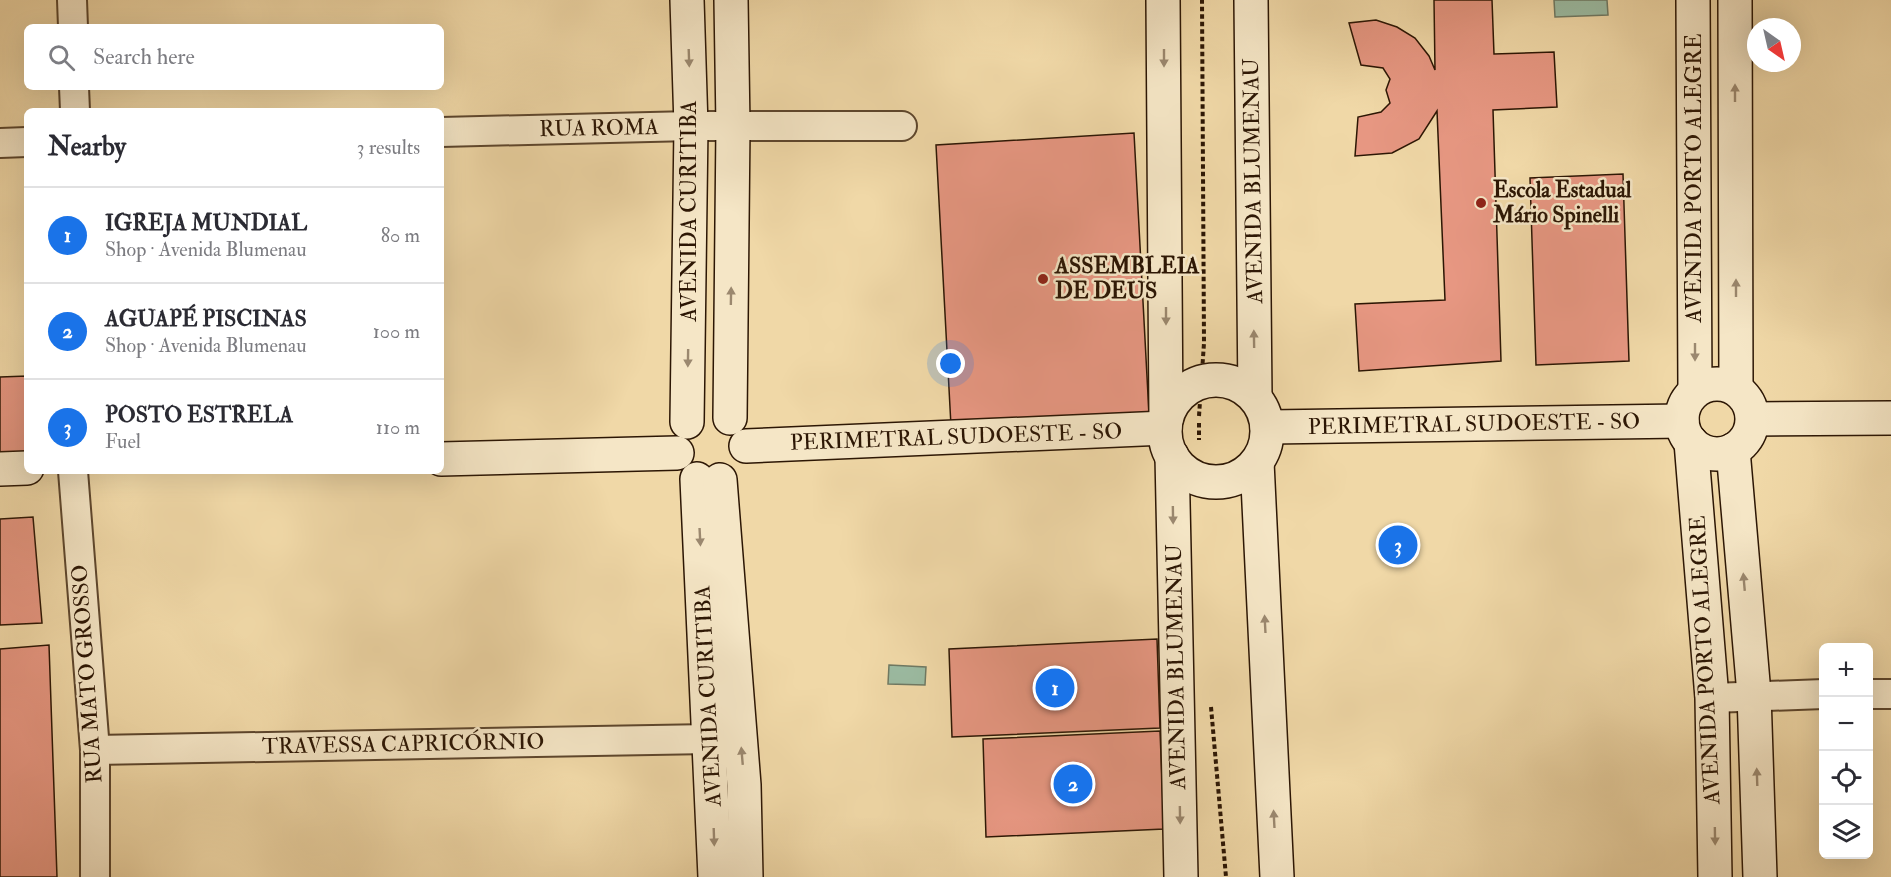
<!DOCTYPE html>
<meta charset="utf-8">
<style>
:root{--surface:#fff;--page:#f2f2f3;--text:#2b2b33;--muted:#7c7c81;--line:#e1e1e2;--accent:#1a73e8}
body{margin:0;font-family:"IM FELL Double Pica",serif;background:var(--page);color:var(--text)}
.controls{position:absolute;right:18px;bottom:18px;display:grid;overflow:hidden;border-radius:9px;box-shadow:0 6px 24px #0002}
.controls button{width:54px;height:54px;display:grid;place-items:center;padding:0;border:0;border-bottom:2px solid var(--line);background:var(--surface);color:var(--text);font:30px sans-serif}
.compass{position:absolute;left:1747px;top:18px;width:54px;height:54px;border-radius:50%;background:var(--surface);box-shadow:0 6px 24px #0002;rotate:146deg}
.you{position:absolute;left:951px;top:364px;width:21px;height:21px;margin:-15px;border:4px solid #fff;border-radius:50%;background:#1a73e8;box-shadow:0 0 0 9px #1a73e833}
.badge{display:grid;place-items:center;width:39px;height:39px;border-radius:50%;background:var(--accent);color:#fff;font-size:20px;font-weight:700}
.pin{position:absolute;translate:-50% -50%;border:3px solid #fff;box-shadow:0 2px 6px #0006}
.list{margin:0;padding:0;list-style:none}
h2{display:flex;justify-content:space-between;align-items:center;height:78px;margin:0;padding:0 24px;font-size:26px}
h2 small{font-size:20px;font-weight:400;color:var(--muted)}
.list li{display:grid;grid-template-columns:39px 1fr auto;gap:18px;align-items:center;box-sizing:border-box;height:96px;padding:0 24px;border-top:2px solid var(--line)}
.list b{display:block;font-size:22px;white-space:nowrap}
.list p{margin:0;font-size:20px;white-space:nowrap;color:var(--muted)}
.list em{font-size:20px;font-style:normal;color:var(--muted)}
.icon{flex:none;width:33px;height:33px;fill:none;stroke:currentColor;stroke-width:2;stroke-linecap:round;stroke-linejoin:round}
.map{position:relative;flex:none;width:1891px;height:877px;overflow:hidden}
.search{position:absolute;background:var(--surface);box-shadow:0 6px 24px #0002;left:24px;top:24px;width:420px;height:66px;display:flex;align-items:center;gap:15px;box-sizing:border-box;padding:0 21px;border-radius:9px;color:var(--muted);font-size:22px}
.panel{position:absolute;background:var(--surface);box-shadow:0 6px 24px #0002;left:24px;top:108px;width:420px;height:366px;border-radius:9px}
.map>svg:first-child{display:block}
.water{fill:#9bbba2;stroke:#6f7963;stroke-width:1.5}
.building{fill:#e79782;stroke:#2c1604;stroke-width:1.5}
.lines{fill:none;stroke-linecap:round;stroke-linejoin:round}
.street-casing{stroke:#5d462d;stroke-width:32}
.secondary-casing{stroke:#2c1604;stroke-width:36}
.path{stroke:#2c1604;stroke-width:4;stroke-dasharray:4.5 3;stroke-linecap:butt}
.street{stroke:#f5e6c6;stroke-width:28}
.secondary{stroke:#f5e6c6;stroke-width:33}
.oneway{fill:#9b886f}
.poi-dot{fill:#8f2418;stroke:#f5e6c6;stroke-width:2}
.labels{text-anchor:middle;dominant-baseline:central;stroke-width:5;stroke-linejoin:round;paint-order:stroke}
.street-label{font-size:22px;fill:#2c1604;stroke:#f5e6c6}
.poi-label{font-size:22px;font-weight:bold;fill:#2c1604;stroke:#f5e6c6;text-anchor:start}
</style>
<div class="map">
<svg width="1891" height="877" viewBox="0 0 1891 877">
<rect width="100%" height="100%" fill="#f0d8a7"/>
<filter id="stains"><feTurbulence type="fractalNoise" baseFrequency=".00333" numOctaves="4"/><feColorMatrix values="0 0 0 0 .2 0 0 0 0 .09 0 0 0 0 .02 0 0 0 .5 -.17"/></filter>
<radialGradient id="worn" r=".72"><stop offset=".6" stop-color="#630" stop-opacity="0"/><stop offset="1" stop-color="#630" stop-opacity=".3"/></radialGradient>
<!-- water -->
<g class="water">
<polygon points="1554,0 1607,0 1608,15 1555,17"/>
<polygon points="889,665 926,667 925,685 888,684"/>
</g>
<!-- building -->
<g class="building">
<polygon points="1434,0 1492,0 1494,54 1554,52 1557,107 1493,110 1501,361 1359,371 1355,304 1445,300 1437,111 1419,139 1392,153 1355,156 1358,117 1381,112 1390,103 1386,90 1390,79 1383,68 1361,65 1349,23 1376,20 1397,27 1415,38 1429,56 1435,70"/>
<polygon points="1134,133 1149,414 951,426 936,145"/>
<polygon points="1623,174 1629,361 1536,365 1530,178"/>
<polygon points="27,376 27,468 0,469 0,377"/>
<polygon points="33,517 42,623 0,625 0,519"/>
<polygon points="1157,639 1160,728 952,737 949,649"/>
<polygon points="49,645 57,877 0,877 0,649"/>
<polygon points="1160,731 1164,829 986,837 983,739"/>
</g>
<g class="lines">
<defs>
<g id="street">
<polyline points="72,0 73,27"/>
<polyline points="74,87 75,111"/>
<polyline points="441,132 691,126 902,126"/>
<polyline points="0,143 27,142"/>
<polyline points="73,471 95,750 95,877"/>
<polyline points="1868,694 1891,694"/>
<polyline points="1712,698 1824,694"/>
<polyline points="95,750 710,739"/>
</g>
<g id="secondary">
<polyline points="687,0 691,126 687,422"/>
<polyline points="1163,0 1166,420"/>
<polyline points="1251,0 1255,397"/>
<polyline points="1693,0 1695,391"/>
<polyline points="1735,0 1736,389"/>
<circle cx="1216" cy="431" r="51"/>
<circle cx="1717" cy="419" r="35"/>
<polyline points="730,418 733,126 731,0"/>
<polyline points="1753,419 1891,418"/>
<polyline points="1267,427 1682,421"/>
<polyline points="1691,442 1712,698 1715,877"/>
<polyline points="746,446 1165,428"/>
<polyline points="1733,450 1754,694 1760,877"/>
<polyline points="1172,456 1181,877"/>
<polyline points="441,459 677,453"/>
<polyline points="1257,462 1277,877"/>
<polyline points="0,469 27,468"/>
<polyline points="697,479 715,877"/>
<polyline points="720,480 744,785 746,877"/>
</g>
</defs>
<!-- street casing -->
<use href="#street" class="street-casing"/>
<!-- secondary casing -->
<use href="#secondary" class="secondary-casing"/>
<!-- path -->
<g class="path">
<polyline points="1199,416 1204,343 1202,0"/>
<polyline points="1199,423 1199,440"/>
<polyline points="1211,707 1226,877"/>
</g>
<!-- street -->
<use href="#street" class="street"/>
<!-- secondary -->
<use href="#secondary" class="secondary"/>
</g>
<!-- one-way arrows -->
<defs><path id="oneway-solid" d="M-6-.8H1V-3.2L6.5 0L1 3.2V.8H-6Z" transform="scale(1.5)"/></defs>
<g class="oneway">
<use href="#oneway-solid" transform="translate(689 58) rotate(88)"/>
<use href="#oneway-solid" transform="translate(1164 58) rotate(90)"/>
<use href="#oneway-solid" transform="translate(1735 93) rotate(-90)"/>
<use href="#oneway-solid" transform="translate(1736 288) rotate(-90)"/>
<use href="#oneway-solid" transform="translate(731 296) rotate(-89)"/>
<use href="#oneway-solid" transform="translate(1166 316) rotate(90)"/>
<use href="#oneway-solid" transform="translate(1254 339) rotate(-91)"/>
<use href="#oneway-solid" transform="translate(1695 352) rotate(90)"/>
<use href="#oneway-solid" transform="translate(688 358) rotate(91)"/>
<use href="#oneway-solid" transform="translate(1173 515) rotate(89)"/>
<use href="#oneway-solid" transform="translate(700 537) rotate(87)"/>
<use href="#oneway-solid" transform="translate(1744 582) rotate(-95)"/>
<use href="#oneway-solid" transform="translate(1265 624) rotate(-93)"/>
<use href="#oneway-solid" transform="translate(742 756) rotate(-95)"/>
<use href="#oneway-solid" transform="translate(1757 777) rotate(-92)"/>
<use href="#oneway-solid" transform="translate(1180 815) rotate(89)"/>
<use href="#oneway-solid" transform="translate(1274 819) rotate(-93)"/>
<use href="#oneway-solid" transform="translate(1715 836) rotate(89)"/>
<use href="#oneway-solid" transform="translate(714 837) rotate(88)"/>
</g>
<!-- markers -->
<g class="poi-dot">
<circle cx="1481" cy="203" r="6"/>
<circle cx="1043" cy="279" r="6"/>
</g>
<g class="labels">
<!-- street labels -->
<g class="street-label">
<text transform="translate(599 128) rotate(-1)">RUA ROMA</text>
<text transform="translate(1694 178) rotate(-90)">AVENIDA PORTO ALEGRE</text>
<text transform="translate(1253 181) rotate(-91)">AVENIDA BLUMENAU</text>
<text transform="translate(689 211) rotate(-90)">AVENIDA CURITIBA</text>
<text transform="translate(1474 424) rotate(-1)">PERIMETRAL SUDOESTE - SO</text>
<text transform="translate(956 437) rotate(-2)">PERIMETRAL SUDOESTE - SO</text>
<text transform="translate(1705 660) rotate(-93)">AVENIDA PORTO ALEGRE</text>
<text transform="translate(1176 667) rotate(-91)">AVENIDA BLUMENAU</text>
<text transform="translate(87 674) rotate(-94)">RUA MATO GROSSO</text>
<text transform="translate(708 696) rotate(-93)">AVENIDA CURITIBA</text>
<text transform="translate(403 744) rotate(-1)">TRAVESSA CAPRICÓRNIO</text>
</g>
<!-- poi labels -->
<g class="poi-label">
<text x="1493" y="190">Escola Estadual<tspan x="1493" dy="25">Mário Spinelli</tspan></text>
<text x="1055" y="266">ASSEMBLEIA<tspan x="1055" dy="25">DE DEUS</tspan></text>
</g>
</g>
<rect width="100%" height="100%" filter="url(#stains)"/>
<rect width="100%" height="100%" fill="url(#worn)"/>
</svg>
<div class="controls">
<button>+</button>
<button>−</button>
<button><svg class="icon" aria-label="locate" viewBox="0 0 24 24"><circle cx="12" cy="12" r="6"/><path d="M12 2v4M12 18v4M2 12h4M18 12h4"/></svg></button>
<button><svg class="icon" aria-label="layers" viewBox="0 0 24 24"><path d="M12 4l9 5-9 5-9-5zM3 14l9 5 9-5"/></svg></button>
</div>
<svg class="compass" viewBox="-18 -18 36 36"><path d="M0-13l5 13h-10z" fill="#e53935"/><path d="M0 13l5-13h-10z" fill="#7c7c81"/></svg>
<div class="you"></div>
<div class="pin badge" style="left:1055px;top:688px">1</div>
<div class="pin badge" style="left:1073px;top:784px">2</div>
<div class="pin badge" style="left:1398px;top:545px">3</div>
<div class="search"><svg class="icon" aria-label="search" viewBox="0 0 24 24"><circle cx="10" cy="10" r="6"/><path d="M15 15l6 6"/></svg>Search here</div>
<section class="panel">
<h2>Nearby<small>3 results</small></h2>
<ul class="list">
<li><span class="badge">1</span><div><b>IGREJA MUNDIAL</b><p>Shop · Avenida Blumenau</p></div><em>80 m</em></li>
<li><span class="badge">2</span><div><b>AGUAPÉ PISCINAS</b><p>Shop · Avenida Blumenau</p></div><em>100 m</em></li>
<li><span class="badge">3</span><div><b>POSTO ESTRELA</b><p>Fuel</p></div><em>110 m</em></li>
</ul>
</section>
</div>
